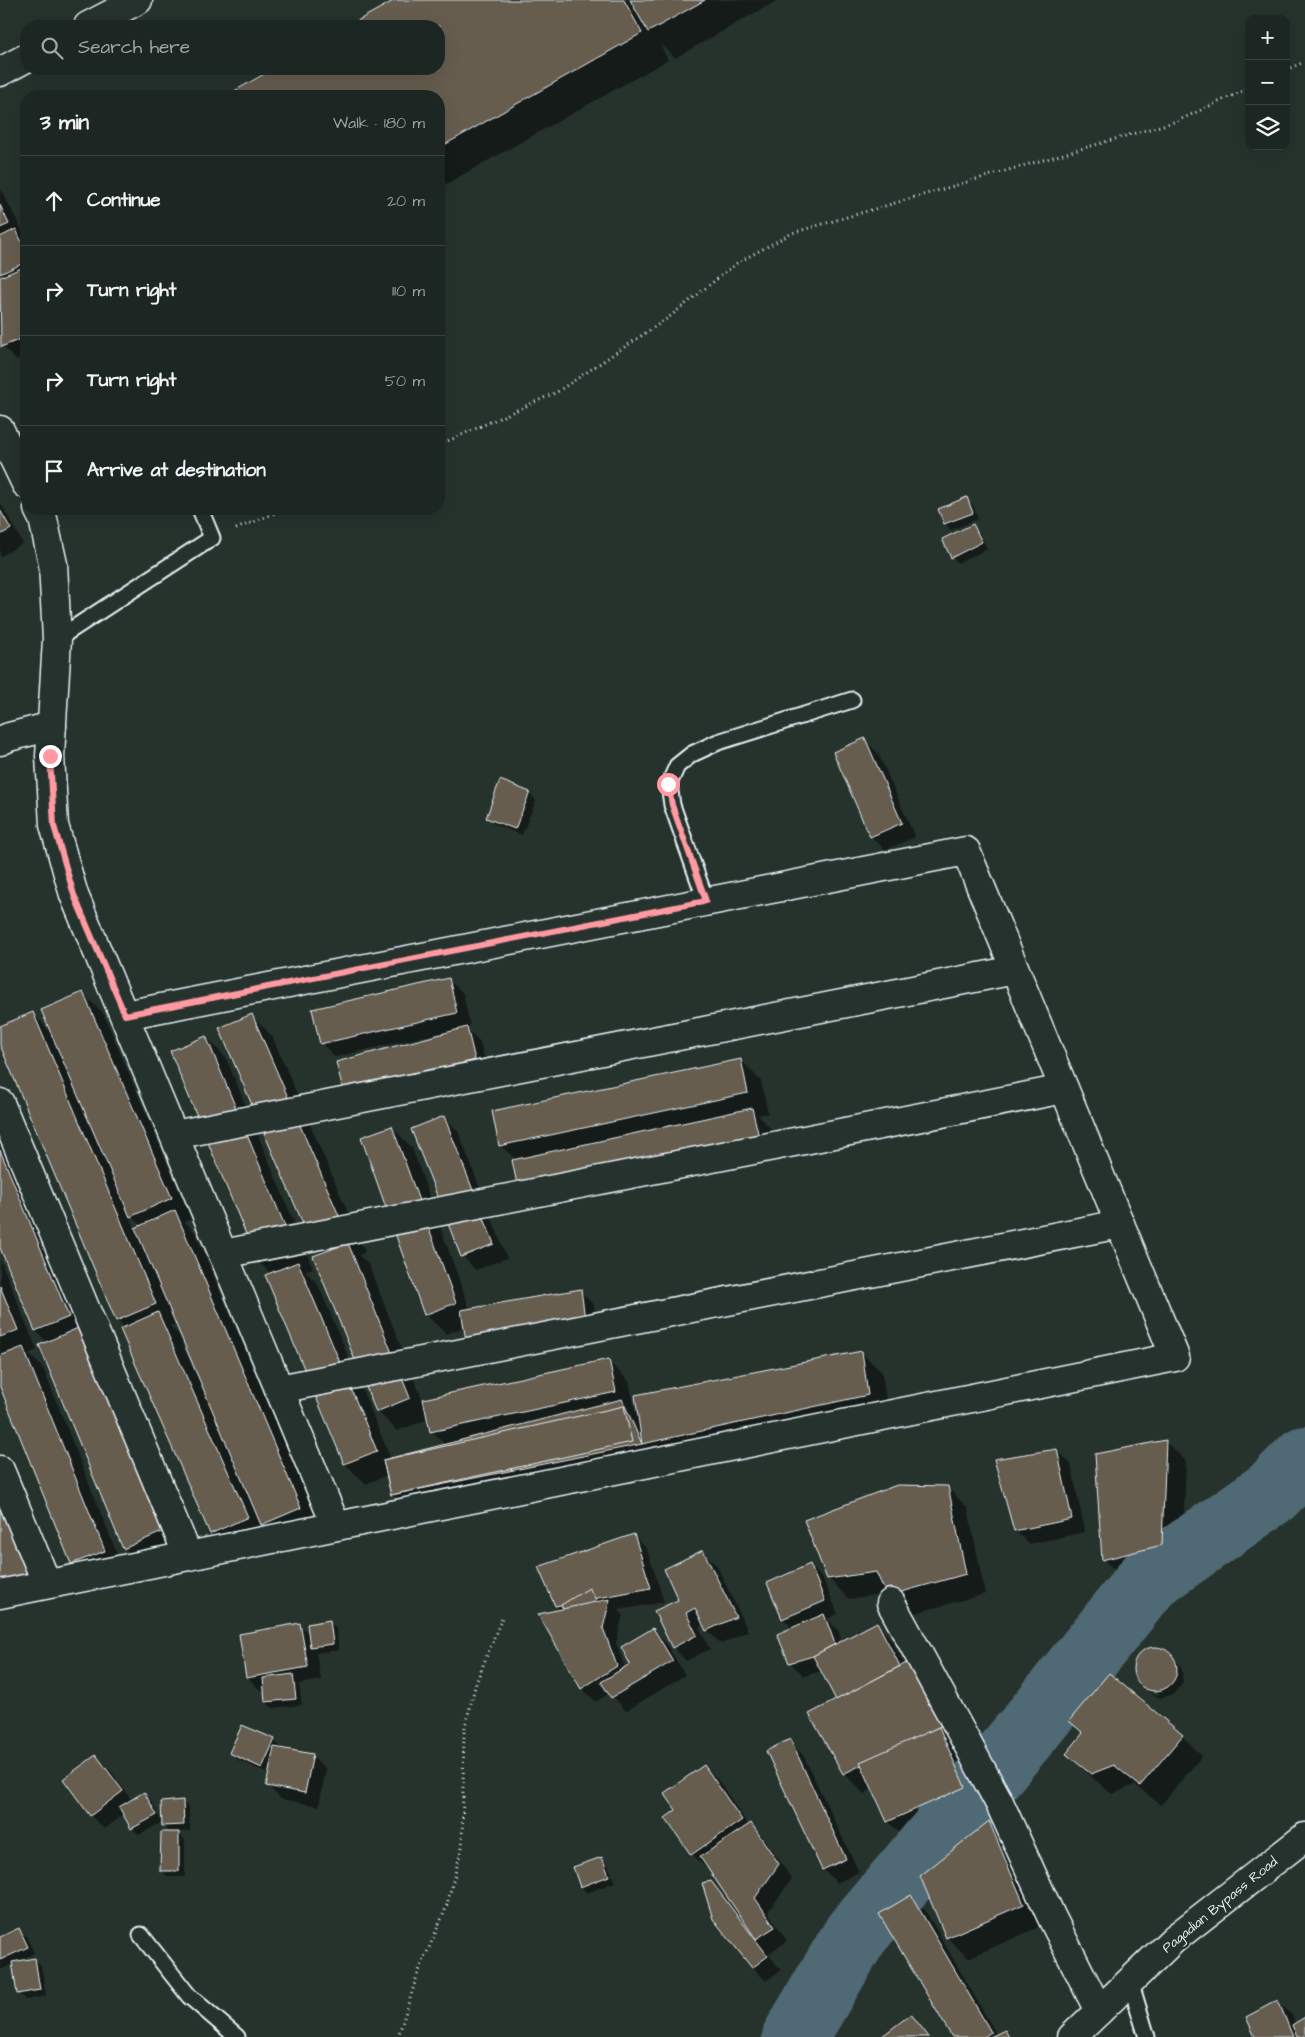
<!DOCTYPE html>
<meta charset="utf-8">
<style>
:root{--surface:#1c2622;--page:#29322f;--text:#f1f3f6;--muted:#a0a5a5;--line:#3a4340}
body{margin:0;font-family:"Architects Daughter",sans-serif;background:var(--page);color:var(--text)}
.controls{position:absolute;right:15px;top:15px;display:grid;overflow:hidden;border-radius:10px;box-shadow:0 5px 20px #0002}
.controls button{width:45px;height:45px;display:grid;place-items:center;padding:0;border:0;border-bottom:1px solid var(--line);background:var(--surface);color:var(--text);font:25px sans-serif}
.stop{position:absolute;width:15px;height:15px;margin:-11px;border:4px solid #ff9aa2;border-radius:50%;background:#fff}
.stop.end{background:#ff9aa2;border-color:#fff;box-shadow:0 1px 5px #0008}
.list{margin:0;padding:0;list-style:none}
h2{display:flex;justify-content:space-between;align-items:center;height:65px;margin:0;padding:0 20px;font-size:21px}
h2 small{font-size:16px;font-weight:400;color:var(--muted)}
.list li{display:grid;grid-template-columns:32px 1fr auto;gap:15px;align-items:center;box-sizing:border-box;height:90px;padding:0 20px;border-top:1px solid var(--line)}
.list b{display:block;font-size:19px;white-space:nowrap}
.list em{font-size:16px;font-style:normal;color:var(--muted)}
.icon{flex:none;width:28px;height:28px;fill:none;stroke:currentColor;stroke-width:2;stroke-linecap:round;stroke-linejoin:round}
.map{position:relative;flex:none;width:1305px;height:2037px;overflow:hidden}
.search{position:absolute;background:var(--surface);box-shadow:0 5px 20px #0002;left:20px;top:20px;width:425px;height:55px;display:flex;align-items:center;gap:12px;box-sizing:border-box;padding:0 18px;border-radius:20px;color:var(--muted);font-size:19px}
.panel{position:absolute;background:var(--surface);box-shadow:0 5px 20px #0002;left:20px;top:90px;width:425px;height:425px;border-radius:20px}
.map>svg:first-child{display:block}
.shadow{fill:#0007;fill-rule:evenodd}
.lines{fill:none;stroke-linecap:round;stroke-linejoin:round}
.river{stroke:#506a75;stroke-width:66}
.building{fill:#665d4f;stroke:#e8f1f8}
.service-casing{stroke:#e8f1f8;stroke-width:19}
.minor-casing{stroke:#e8f1f8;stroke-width:31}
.tertiary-casing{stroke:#e8f1f8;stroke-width:31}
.trunk-casing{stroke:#e8f1f8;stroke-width:31}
.path{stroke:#e8f1f8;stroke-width:3;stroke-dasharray:1 4;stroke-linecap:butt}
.service{stroke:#26332d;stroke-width:15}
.minor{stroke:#26332d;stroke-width:28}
.tertiary{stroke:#26332d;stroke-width:28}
.trunk{stroke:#26332d;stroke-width:28}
.route{stroke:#ff9aa2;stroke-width:6}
.labels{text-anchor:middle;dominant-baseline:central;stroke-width:4.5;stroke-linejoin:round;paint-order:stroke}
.street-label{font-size:14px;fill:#e8f1f8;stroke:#26332d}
</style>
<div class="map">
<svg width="1305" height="2037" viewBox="0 0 1305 2037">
<rect width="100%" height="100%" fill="#26332d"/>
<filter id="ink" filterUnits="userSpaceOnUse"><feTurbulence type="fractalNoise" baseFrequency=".02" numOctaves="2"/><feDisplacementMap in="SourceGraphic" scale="10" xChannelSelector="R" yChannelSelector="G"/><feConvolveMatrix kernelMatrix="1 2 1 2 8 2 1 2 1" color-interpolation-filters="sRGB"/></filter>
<g filter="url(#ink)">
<!-- shadow -->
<g class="shadow">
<polygon points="397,0 778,0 675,58 659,42 668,60 439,188 439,96 232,96 230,94 276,69 439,69 439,26 351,26"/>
<polygon points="0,187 26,239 26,356 16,360 3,346 0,340"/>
<polygon points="966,499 973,505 978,519 951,530 945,523"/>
<polygon points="0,502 23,543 0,557"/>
<polygon points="67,509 76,509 70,512"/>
<polygon points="972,525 979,532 987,549 958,563 952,557"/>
<polygon points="864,739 878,753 915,837 885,850 871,836"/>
<polygon points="529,793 536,800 522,835 494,824 487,817"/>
<polygon points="449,980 463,993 470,1026 465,1027 480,1042 488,1073 345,1093 439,1036 439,1033 335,1057 321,1043"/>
<path d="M82 993 103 1013 191 1219 185 1222 195 1232 320 1528 282 1544 261 1523 267 1537 231 1553 211 1533 125 1328 117 1320 0 1042V1028L33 1014 52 1033ZM129 1213 142 1226 135 1229ZM177 1323 198 1375 196 1376 178 1334 170 1326Z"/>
<polygon points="252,1016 272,1036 365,1252 359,1255 368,1264 425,1406 608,1361 629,1381 636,1414 639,1417 861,1352 882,1372 888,1415 412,1515 392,1494 387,1475 366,1484 345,1464 267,1276 271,1274 259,1262 206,1037 226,1058 313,1268 305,1271 318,1284 391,1459 445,1445 432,1431 429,1419 397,1431 377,1411 322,1254 314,1246"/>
<polygon points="741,1060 761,1081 768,1113 758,1115 772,1130 778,1157 540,1209 519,1188 516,1160 500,1145"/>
<polygon points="444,1117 458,1131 507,1258 476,1270 462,1256"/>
<polygon points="392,1127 412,1148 470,1310 580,1291 594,1305 598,1332 465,1327 446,1334 425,1314"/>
<polygon points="0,1128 182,1552 145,1568 124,1548 48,1343 36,1331 0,1244"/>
<polygon points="0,1259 37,1350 29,1354 43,1368 124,1571 93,1584 72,1564 0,1384"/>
<polygon points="1165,1441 1186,1461 1182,1565 1124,1579 1103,1559"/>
<polygon points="1057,1450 1071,1464 1085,1532 1029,1544 1015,1531"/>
<polygon points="947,1487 968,1508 985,1594 908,1615 887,1593 849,1599 828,1578"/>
<polygon points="634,1536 647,1549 664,1602 618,1610 623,1614 616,1643 625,1668 632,1664 653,1630 666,1643 685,1675 626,1711 610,1693 596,1702 582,1688 540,1615 561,1611 556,1605"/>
<polygon points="703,1552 717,1566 748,1631 721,1644 707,1630 704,1624 699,1627 710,1649 686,1661 673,1647 680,1600"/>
<polygon points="810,1565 823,1579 838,1614 827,1619 838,1630 842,1642 877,1624 890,1638 905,1665 913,1661 978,1800 901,1835 888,1821 873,1789 864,1794 844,1773 837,1700 822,1671 804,1676 790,1662 793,1629 783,1618"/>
<polygon points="329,1621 336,1628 339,1650 316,1653 321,1680 299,1684 302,1705 273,1708 266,1702 265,1690 261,1691 247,1677 299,1624 309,1634"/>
<polygon points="1160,1649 1179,1663 1182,1670 1183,1683 1174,1694 1160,1698 1148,1692 1146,1690 1158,1695 1159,1693 1143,1687 1134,1673 1135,1667 1141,1654 1147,1650"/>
<polygon points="1070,1721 1182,1736 1202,1756 1161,1805 1135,1785 1112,1794 1088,1774 1068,1754 1084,1734"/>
<polygon points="274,1741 281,1747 280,1749 312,1756 326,1769 319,1806 281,1799 267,1785 269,1774 238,1760 231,1753"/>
<polygon points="789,1741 803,1755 859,1872 837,1883 823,1869"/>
<polygon points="96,1757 110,1770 132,1801 144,1794 151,1800 162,1822 139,1835 132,1828 124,1814 105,1829 91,1816 65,1780"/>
<polygon points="704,1767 718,1780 749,1826 750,1825 764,1838 792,1879 768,1912 787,1941 768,1954 781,1970 766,1981 753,1968 714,1918 710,1882 735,1910 737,1909 708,1866 706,1868 692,1854 667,1818 678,1810"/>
<polygon points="182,1801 189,1808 190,1831 177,1832 185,1840 185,1877 168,1877 161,1870 171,1834 163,1826"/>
<polygon points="989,1823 1009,1843 1044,1925 968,1958 947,1937"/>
<polygon points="601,1859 608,1865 615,1882 587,1893 581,1886"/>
<polygon points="911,1897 925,1910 997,2035 1005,2031 1011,2037 953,2037"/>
<polygon points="19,1930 26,1936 34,1953 17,1962 35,1960 41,1966 46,1996 25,2000 19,1993 14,1963 0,1970 0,1939"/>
<polygon points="1278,2001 1292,2015 1295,2024 1305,2018 1305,2037 1257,2037"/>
<polygon points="911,2016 930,2037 884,2037"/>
</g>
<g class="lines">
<!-- river -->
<polyline class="river" points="795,2037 856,1934 1029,1729 1150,1578 1271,1493 1305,1459"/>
</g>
<!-- building -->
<g class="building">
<polygon points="395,0 624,0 642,33 439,148 439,96 230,96 229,94 273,69 439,69 439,26 348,26"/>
<polygon points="630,0 705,0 648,32"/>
<polygon points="0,205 9,224 0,228"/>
<polygon points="16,229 26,252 26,262 0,274 0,237"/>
<polygon points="26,266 26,337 1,347 0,277"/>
<polygon points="967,497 973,513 944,524 938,509"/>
<polygon points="0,510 11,529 0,535"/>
<polygon points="973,524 982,542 951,558 942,539"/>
<polygon points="865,738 902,823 870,837 833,752"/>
<polygon points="500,780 530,792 515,829 486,818"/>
<polygon points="449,978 457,1013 320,1044 312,1009"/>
<polygon points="83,992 172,1198 130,1217 41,1010"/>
<polygon points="33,1012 156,1304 116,1321 0,1045 0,1026"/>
<polygon points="252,1014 346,1232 313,1247 219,1028"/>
<polygon points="467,1027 475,1060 344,1094 336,1062"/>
<polygon points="206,1036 294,1248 258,1263 170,1051"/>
<polygon points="741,1059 748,1093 499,1146 492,1111"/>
<polygon points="752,1108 759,1137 518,1189 512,1160"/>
<polygon points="444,1116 494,1244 461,1257 411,1129"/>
<polygon points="392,1126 456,1303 424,1315 361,1137"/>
<polygon points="0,1150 69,1317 35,1331 0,1248"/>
<polygon points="175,1210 301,1508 261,1525 135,1228"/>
<polygon points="348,1243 410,1398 376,1412 313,1256"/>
<polygon points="298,1262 377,1451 344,1464 265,1275"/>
<polygon points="0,1286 18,1330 0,1337"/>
<polygon points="581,1289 585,1319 466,1341 461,1310"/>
<polygon points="158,1312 248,1517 210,1534 120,1329"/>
<polygon points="78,1328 162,1532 123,1549 39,1345"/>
<polygon points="23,1347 105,1551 71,1564 0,1387 0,1356"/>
<polygon points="862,1351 868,1395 642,1444 635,1395"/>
<polygon points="609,1359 616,1392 430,1432 423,1399"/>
<polygon points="622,1399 642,1444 391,1495 383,1460"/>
<polygon points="624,1406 632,1442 391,1495 383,1460"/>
<polygon points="1166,1440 1162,1545 1102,1560 1095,1454"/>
<polygon points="1057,1449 1072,1519 1014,1531 994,1459"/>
<polygon points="897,1485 948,1486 966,1574 887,1596 876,1572 827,1579 804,1520"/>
<polygon points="0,1496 31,1571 0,1584"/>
<polygon points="634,1534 651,1588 555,1606 538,1567"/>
<polygon points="703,1550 736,1617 706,1631 695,1608 686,1613 697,1635 672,1648 654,1611 678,1600 664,1569"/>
<polygon points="810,1564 825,1601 782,1619 767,1583"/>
<polygon points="589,1588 602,1610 573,1627 561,1605"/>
<polygon points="610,1599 603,1628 617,1666 581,1689 538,1614"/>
<polygon points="824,1614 835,1644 813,1656 789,1663 777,1634"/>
<polygon points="330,1620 333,1644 310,1647 307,1624"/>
<polygon points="877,1622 900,1666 836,1700 813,1656"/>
<polygon points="300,1623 308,1667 246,1678 239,1634"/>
<polygon points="653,1628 673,1661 611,1698 601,1682 630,1664 621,1647"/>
<circle cx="1155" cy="1669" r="22"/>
<polygon points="914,1659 947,1723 843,1774 809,1714"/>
<polygon points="1109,1673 1183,1735 1140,1786 1114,1765 1091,1774 1066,1754 1083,1733 1069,1721"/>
<polygon points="293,1674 296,1699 265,1702 263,1678"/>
<polygon points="242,1725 275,1739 262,1768 229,1753"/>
<polygon points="939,1727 965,1787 887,1822 860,1762"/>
<polygon points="790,1739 846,1859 822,1870 766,1751"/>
<polygon points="274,1747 313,1754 305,1793 266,1786"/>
<polygon points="96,1755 123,1791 90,1816 63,1779"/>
<polygon points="704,1765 742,1820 691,1855 665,1818 676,1810 664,1793"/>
<polygon points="144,1792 157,1815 131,1829 119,1807"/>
<polygon points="183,1800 184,1825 162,1826 161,1802"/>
<polygon points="989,1821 1024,1904 946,1938 920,1876"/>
<polygon points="751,1823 779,1864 755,1898 775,1927 756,1939 700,1857"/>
<polygon points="161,1832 179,1832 179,1871 160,1871"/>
<polygon points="602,1857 609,1876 580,1887 573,1867"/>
<polygon points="711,1881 768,1956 752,1968 713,1919 702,1883"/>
<polygon points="911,1895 991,2032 984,2037 952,2037 879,1914"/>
<polygon points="19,1928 28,1947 0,1960 0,1937"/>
<polygon points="35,1958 40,1990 17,1994 12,1962"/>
<polygon points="1278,2000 1293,2037 1255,2037 1246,2017"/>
<polygon points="911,2014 929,2037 881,2037"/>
<polygon points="1305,2017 1305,2037 1297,2037 1292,2025"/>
<polygon points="1005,2030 1009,2037 990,2037"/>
</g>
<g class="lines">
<defs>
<g id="service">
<polyline points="57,639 212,538 200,509"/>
<polyline points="706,901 672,805 669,784 677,766 692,754 718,742 852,700"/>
<polyline points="141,1935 189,1996 237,2037"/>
<polyline points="1130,1981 1147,2037"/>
</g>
<g id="minor">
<polyline points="0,430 26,484"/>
<polyline points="38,509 43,519 53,564 57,639 50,756 54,825 74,895 336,1526"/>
<polyline points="0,741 9,737 52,726"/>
<polyline points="0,1103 188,1556"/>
<polyline points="174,1135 1015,970"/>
<polyline points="223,1254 1064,1089"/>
<polyline points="279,1389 1120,1224"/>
<polyline points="0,1470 47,1584"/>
<polyline points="0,1594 1175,1357 966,851 125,1015"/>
<polyline points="891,1603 999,1802 1051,1916 1099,2011"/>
</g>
<g id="tertiary">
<polyline points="88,26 138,0"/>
<polyline points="0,72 26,58"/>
</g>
<polyline id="trunk" points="1072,2037 1174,1939 1305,1837"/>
</defs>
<!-- service casing -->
<use href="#service" class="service-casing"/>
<!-- minor casing -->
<use href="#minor" class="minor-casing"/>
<!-- tertiary casing -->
<use href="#tertiary" class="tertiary-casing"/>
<!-- trunk casing -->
<use href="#trunk" class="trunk-casing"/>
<!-- path -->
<g class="path">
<polyline points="1286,70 1304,62"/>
<polyline points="439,445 557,392 668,318 737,263 792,233 1177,121 1249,88"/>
<polyline points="236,529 285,509"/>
<polyline points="398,2037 417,1976 446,1908 462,1847 464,1731 476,1683 503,1615"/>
</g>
<!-- service -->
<use href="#service" class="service"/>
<!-- minor -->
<use href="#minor" class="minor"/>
<!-- tertiary -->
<use href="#tertiary" class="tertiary"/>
<!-- trunk -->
<use href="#trunk" class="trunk"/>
</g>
</g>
<g class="lines" filter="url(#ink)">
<!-- route -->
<polyline class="route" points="50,756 54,826 74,895 125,1015 706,901 672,805 668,784"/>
</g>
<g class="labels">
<!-- street labels -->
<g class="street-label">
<text transform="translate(1220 1905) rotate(-39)">Pagadian Bypass Road</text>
</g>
</g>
</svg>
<div class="controls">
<button>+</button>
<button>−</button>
<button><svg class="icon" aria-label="layers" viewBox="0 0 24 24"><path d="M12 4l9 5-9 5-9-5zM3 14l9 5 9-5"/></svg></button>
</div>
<div class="stop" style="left:668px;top:784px"></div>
<div class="stop end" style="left:50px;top:756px"></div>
<div class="search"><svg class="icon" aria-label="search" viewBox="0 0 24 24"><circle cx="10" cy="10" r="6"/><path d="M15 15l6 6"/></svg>Search here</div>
<section class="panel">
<h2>3 min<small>Walk · 180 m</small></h2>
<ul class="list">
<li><svg class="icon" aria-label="ahead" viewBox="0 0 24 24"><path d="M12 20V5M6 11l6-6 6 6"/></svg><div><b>Continue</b></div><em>20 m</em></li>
<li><svg class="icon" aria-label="right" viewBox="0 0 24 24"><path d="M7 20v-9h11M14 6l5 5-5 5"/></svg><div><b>Turn right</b></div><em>110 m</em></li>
<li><svg class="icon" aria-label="right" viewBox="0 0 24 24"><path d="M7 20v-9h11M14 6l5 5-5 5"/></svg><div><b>Turn right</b></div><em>50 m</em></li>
<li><svg class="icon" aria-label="arrive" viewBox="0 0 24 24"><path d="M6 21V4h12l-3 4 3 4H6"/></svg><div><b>Arrive at destination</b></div></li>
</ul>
</section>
</div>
